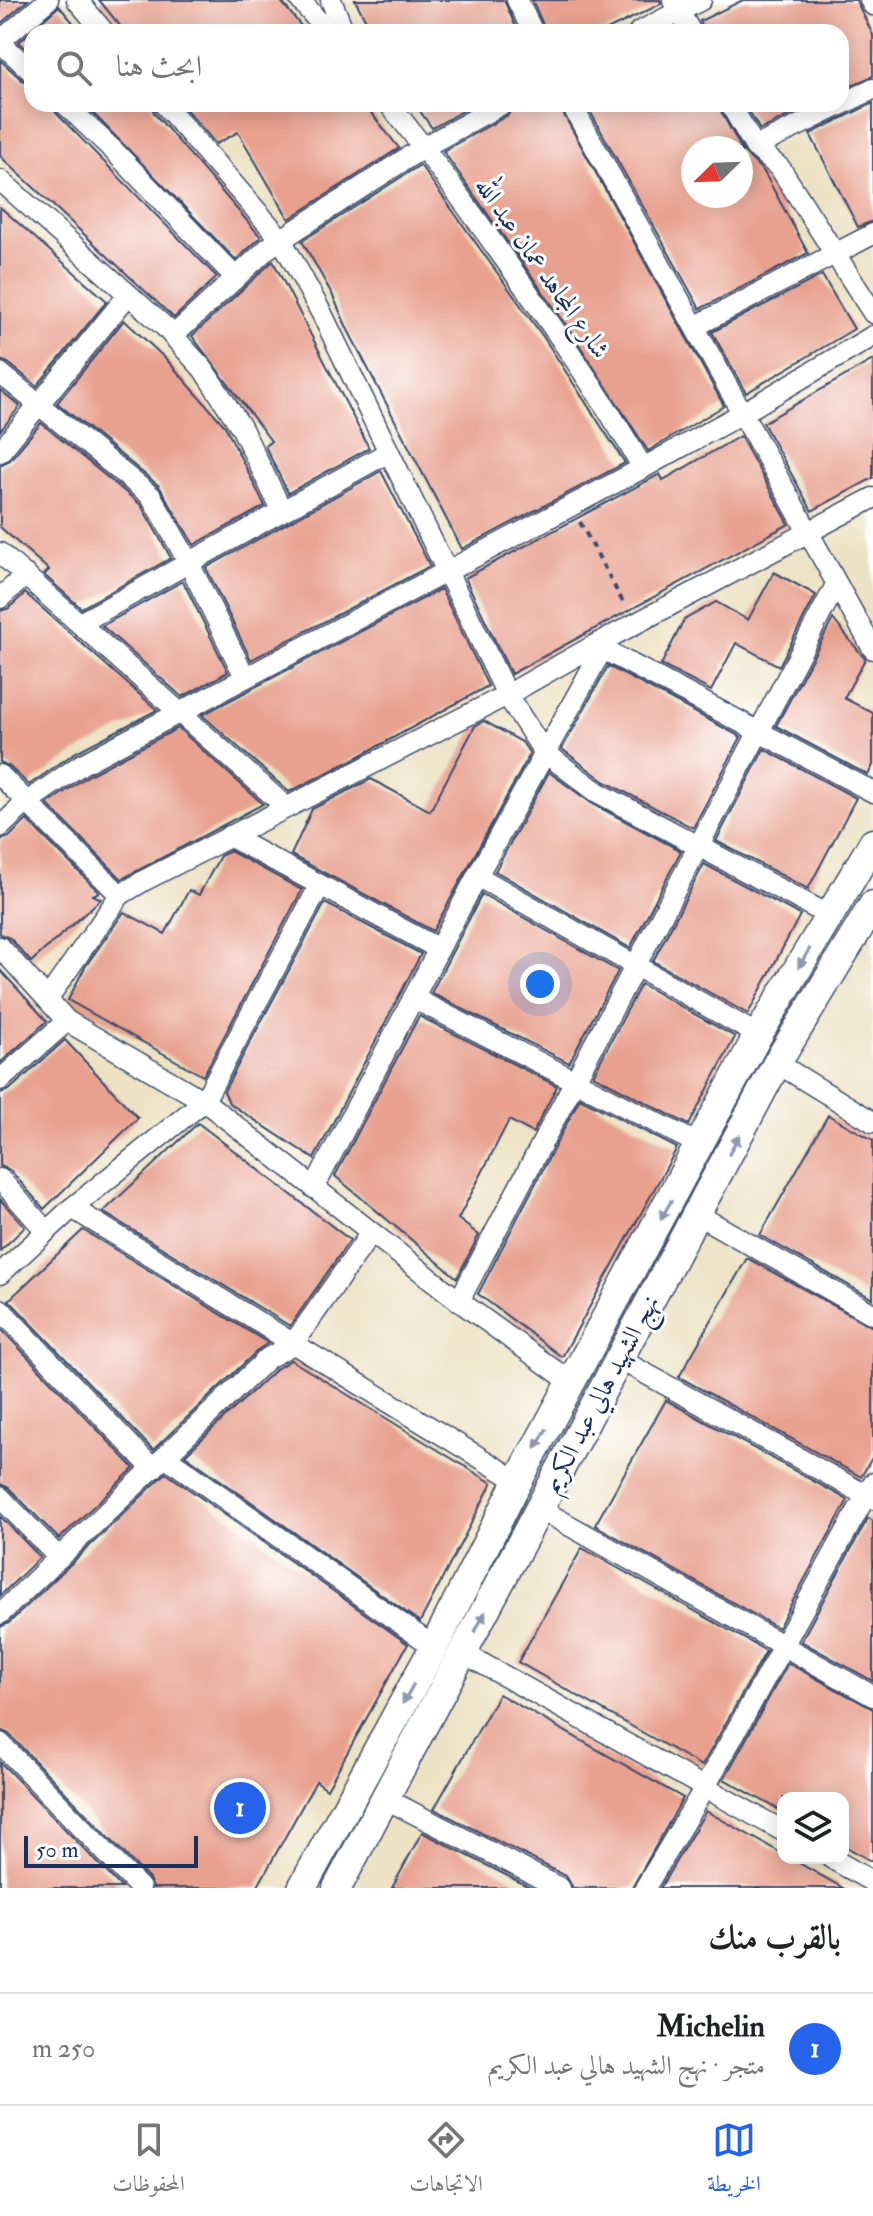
<!DOCTYPE html>
<html lang="ar">
<meta charset="utf-8">
<style>
:root{--surface:#fff;--page:#f2f2f2;--text:#202124;--muted:#757577;--line:#e0e0e0;--accent:#2563eb}
body{margin:0;font-family:"IM FELL Double Pica",Amiri,serif;background:var(--page);color:var(--text);direction:rtl}
.controls{position:absolute;right:24px;bottom:24px;display:grid;overflow:hidden;border-radius:16px;box-shadow:0 4px 20px #0003}
.controls button{width:72px;height:72px;display:grid;place-items:center;padding:0;border:0;border-bottom:2px solid var(--line);background:var(--surface);color:var(--text);font:40px sans-serif}
.compass{position:absolute;left:681px;top:136px;width:72px;height:72px;border-radius:50%;background:var(--surface);box-shadow:0 4px 20px #0003;rotate:247deg}
.scale{position:absolute;left:24px;bottom:20px;width:174px;box-sizing:border-box;padding-left:8px;border:4px solid #1b2f5e;border-top:0;font-size:22px;line-height:28px;white-space:nowrap;color:#1b2f5e;-webkit-text-stroke:6px #fff;paint-order:stroke}
.you{position:absolute;left:540px;top:984px;width:28px;height:28px;margin:-20px;border:6px solid #fff;border-radius:50%;background:#1a73e8;box-shadow:0 0 0 12px #1a73e833}
.badge{display:grid;place-items:center;width:52px;height:52px;border-radius:50%;background:var(--accent);color:#fff;font-size:26px;font-weight:700}
.pin{position:absolute;translate:-50% -50%;border:4px solid #fff;box-shadow:0 2px 8px #0006}
.list{margin:0;padding:0;list-style:none}
h2{display:flex;justify-content:space-between;align-items:center;height:104px;margin:0;padding:0 32px;font-size:34px}
h2 small{font-size:26px;font-weight:400;color:var(--muted)}
.list li{display:grid;grid-template-columns:52px 1fr auto;gap:24px;align-items:center;box-sizing:border-box;height:112px;padding:0 32px;border-top:2px solid var(--line)}
.list b{display:block;font-size:30px;white-space:nowrap}
.list p{margin:0;font-size:26px;white-space:nowrap;color:var(--muted)}
.list em{font-size:26px;font-style:normal;color:var(--muted)}
.icon{flex:none;width:44px;height:44px;fill:none;stroke:currentColor;stroke-width:2;stroke-linecap:round;stroke-linejoin:round}
.map{position:relative;flex:none;width:873px;height:1888px;overflow:hidden;direction:ltr}
.search{position:absolute;background:var(--surface);box-shadow:0 4px 20px #0003;left:24px;right:24px;top:24px;height:88px;display:flex;align-items:center;gap:20px;box-sizing:border-box;padding:0 28px;border-radius:24px;color:var(--muted);font-size:30px}
.sheet{height:216px;background:var(--surface)}
nav{display:flex;justify-content:space-around;align-items:center;box-sizing:border-box;height:112px;border-top:2px solid var(--line);background:var(--surface);font-size:22px;color:var(--muted)}
nav a{display:grid;justify-items:center;gap:4px}
nav .on{color:var(--accent)}
.map>svg:first-child{display:block}
.building{fill:#e8a18f}
.lines{fill:none;stroke-linecap:round;stroke-linejoin:round}
.street-casing{stroke:#3a4a6d;stroke-width:23}
.secondary-casing{stroke:#3a4a6d;stroke-width:31}
.path{stroke:#3a4a6d;stroke-width:4;stroke-dasharray:6 6;stroke-linecap:butt}
.street{stroke:#fff;stroke-width:20}
.secondary{stroke:#fff;stroke-width:28}
.oneway{fill:#8d97ae}
.labels{text-anchor:middle;dominant-baseline:central;stroke-width:6;stroke-linejoin:round;paint-order:stroke}
.street-label{font-size:26px;fill:#1b2f5e;stroke:#fff}
</style>
<div class="map">
<svg width="873" height="1888" viewBox="0 0 873 1888">
<rect width="100%" height="100%" fill="#fff"/>
<filter id="ink" filterUnits="userSpaceOnUse"><feTurbulence type="fractalNoise" baseFrequency=".0125" numOctaves="2"/><feDisplacementMap in="SourceGraphic" scale="16" xChannelSelector="R" yChannelSelector="G"/><feConvolveMatrix kernelMatrix="1 2 1 2 8 2 1 2 1" color-interpolation-filters="sRGB"/></filter>
<filter id="wash" filterUnits="userSpaceOnUse"><feTurbulence type="fractalNoise" baseFrequency=".006" numOctaves="4" result="noise"/><feDisplacementMap in="SourceGraphic" scale="32" xChannelSelector="R" yChannelSelector="G"/><feGaussianBlur stdDeviation="1.8" result="paint"/><feColorMatrix in="noise" values="0 0 0 0 0 0 0 0 0 0 0 0 0 0 0 0 0 1.4 0 .05"/><feComposite in="paint" operator="in"/></filter>
<g filter="url(#wash)">
<rect width="100%" height="100%" fill="#ede2c4"/>
<g id="blocks">
<!-- building -->
<g class="building">
<polygon points="0,0 28,0 0,24"/>
<polygon points="99,0 280,0 306,32 125,32"/>
<polygon points="355,0 504,0 518,32 372,32"/>
<polygon points="532,0 660,0 661,4 603,32 546,32"/>
<polygon points="743,0 856,0 873,35 873,76 841,90 841,32 704,32 700,21"/>
<polygon points="59,6 81,32 32,32 32,54 19,42"/>
<polygon points="0,60 23,81 32,85 32,104 52,104 56,113 217,277 174,318 0,156"/>
<polygon points="873,103 873,221 858,227 810,134"/>
<polygon points="84,104 151,104 154,113 261,237 236,260"/>
<polygon points="181,104 364,104 399,148 289,219 238,132 216,144"/>
<polygon points="415,104 475,104 432,128"/>
<polygon points="515,104 558,104 724,406 648,451 565,323 443,151 508,115"/>
<polygon points="586,104 717,104 741,148 693,148 693,196 741,196 741,149 764,172 808,253 700,309"/>
<polygon points="745,104 813,104 760,130"/>
<polygon points="420,165 544,338 625,463 462,549 348,330 332,294 302,241"/>
<polygon points="0,207 107,301 37,386 8,363 0,360"/>
<polygon points="273,261 369,448 288,493 265,446 271,441 192,336"/>
<polygon points="822,275 854,329 746,393 712,332"/>
<polygon points="124,320 167,360 225,426 265,506 194,545 159,486 57,403"/>
<polygon points="873,360 873,478 812,511 763,423"/>
<polygon points="0,390 20,406 0,431"/>
<polygon points="41,423 141,505 171,558 81,608 44,575 49,570 0,527 0,465 10,460"/>
<polygon points="740,436 789,524 511,674 465,578 660,474 663,480"/>
<polygon points="381,471 430,566 251,660 206,568"/>
<polygon points="774,572 816,595 779,666 736,643 711,691 661,665 684,620 716,602 748,620"/>
<polygon points="183,581 228,672 182,697 102,626"/>
<polygon points="441,589 488,686 358,757 289,792 202,715"/>
<polygon points="25,593 157,710 76,752 29,785 9,766 0,762 0,611 9,608"/>
<polygon points="833,619 865,659 844,698 873,713 873,765 868,775 776,726"/>
<polygon points="608,666 741,737 693,828 604,781 562,749"/>
<polygon points="484,721 522,742 530,754 433,931 291,855 312,809 371,779 430,811 475,726"/>
<polygon points="178,728 263,804 122,879 47,804 89,775"/>
<polygon points="764,749 856,798 808,889 716,841"/>
<polygon points="549,772 591,803 681,851 630,948 495,871"/>
<polygon points="27,820 99,892 93,895 101,899 31,962 10,938 0,934 0,840 9,837"/>
<polygon points="230,851 302,890 203,1076 68,1000 85,967 124,912 165,934 189,890 199,895 220,856"/>
<polygon points="704,864 800,915 748,1014 653,961"/>
<polygon points="482,894 618,971 569,1063 431,993"/>
<polygon points="325,903 421,954 314,1159 229,1103 224,1091"/>
<polygon points="0,970 47,1021 0,1063"/>
<polygon points="641,984 735,1037 689,1125 593,1075"/>
<polygon points="419,1016 557,1086 533,1133 509,1120 486,1165 458,1219 479,1235 457,1278 335,1176"/>
<polygon points="65,1040 138,1118 44,1209 10,1170 0,1166 0,1093 9,1090"/>
<polygon points="580,1098 677,1148 562,1357 478,1294"/>
<polygon points="828,1115 873,1140 873,1299 760,1235"/>
<polygon points="198,1123 350,1240 290,1326 103,1212"/>
<polygon points="0,1199 25,1227 0,1251"/>
<polygon points="83,1230 268,1343 259,1349 153,1450 9,1300"/>
<polygon points="747,1258 873,1327 873,1456 861,1477 679,1377"/>
<polygon points="0,1328 134,1468 59,1539 9,1488 0,1484"/>
<polygon points="291,1360 492,1483 420,1622 185,1455 276,1369"/>
<polygon points="666,1400 848,1500 778,1628 595,1525"/>
<polygon points="166,1473 408,1644 327,1789 316,1781 257,1888 153,1888 149,1879 9,1734 0,1730 0,1627 9,1623"/>
<polygon points="0,1516 40,1557 0,1596"/>
<polygon points="868,1518 873,1521 873,1681 801,1641"/>
<polygon points="582,1548 766,1651 702,1766 518,1662"/>
<polygon points="788,1663 873,1709 873,1862 843,1845 843,1798 783,1798 783,1812 724,1779"/>
<polygon points="499,1694 683,1798 632,1888 573,1888 566,1876 434,1809"/>
<polygon points="0,1762 122,1888 0,1888"/>
<polygon points="706,1811 783,1854 783,1858 790,1858 843,1888 660,1888"/>
<polygon points="422,1832 531,1888 392,1888"/>
</g>
</g>
</g>
<g filter="url(#ink)">
<use href="#blocks" fill-opacity="0" stroke="#3a4a6d" stroke-width="2"/>
<g class="lines">
<defs>
<g id="street">
<polyline points="77,0 104,32"/>
<polyline points="300,0 328,32"/>
<polyline points="331,0 344,32"/>
<polyline points="517,0 533,32"/>
<polyline points="870,0 873,5"/>
<polyline points="673,1 691,32"/>
<polyline points="639,32 701,0"/>
<polyline points="0,41 48,0"/>
<polyline points="0,42 32,72"/>
<polyline points="65,104 114,151 236,278"/>
<polyline points="164,104 281,239 322,314 507,695 544,752 597,792 830,916"/>
<path d="M389 104C428 151 463 201 498 250 549 321 599 392 643 468"/>
<polyline points="571,104 873,649"/>
<polyline points="730,104 755,147 780,168 873,313"/>
<polyline points="755,147 873,89"/>
<polyline points="0,180 165,327 203,369 241,427 282,511"/>
<polyline points="696,326 873,234"/>
<polyline points="173,336 268,248 424,147 502,104"/>
<polyline points="0,373 151,496 189,563 245,677"/>
<polyline points="0,452 128,295"/>
<polyline points="0,553 286,807"/>
<polyline points="0,598 26,575"/>
<polyline points="80,623 389,452"/>
<polyline points="595,645 873,792"/>
<polyline points="0,775 120,895"/>
<polyline points="0,827 27,802 82,764 643,468 741,414 873,336"/>
<polyline points="229,836 439,949"/>
<polyline points="477,876 758,1035"/>
<polyline points="0,947 67,1021 204,1101 459,1301 572,1383"/>
<polyline points="48,998 120,895 145,880 507,695 595,645 873,498"/>
<polyline points="413,998 700,1145"/>
<polyline points="777,1063 873,1122"/>
<polyline points="0,1080 67,1021"/>
<polyline points="0,1179 46,1231"/>
<polyline points="314,1188 477,876 602,650"/>
<polyline points="72,1208 518,1481"/>
<polyline points="698,1215 873,1314"/>
<polyline points="0,1274 72,1208 204,1101 320,885"/>
<polyline points="459,1301 836,585"/>
<polyline points="0,1309 153,1469"/>
<polyline points="619,1359 873,1499"/>
<polyline points="166,1457 434,1647"/>
<polyline points="0,1497 59,1558"/>
<polyline points="540,1509 873,1696"/>
<polyline points="0,1614 268,1358 293,1344 371,1233"/>
<polyline points="463,1653 783,1831"/>
<polyline points="0,1743 140,1888"/>
<polyline points="386,1799 560,1888"/>
<polyline points="831,1858 873,1882"/>
<polyline points="645,1888 705,1787 873,1483"/>
</g>
<g id="secondary">
<polyline points="302,1888 434,1647 518,1481 758,1035 873,843"/>
<polyline points="337,1888 777,1063 873,905"/>
</g>
</defs>
<!-- street casing -->
<use href="#street" class="street-casing"/>
<!-- secondary casing -->
<use href="#secondary" class="secondary-casing"/>
<!-- path -->
<polyline class="path" points="580,522 625,606"/>
<!-- street -->
<use href="#street" class="street"/>
<!-- secondary -->
<use href="#secondary" class="secondary"/>
</g>
<!-- one-way arrows -->
<defs><path id="oneway-solid" d="M-6-.8H1V-3.2L6.5 0L1 3.2V.8H-6Z" transform="scale(2)"/></defs>
<g class="oneway">
<use href="#oneway-solid" transform="translate(804 958) rotate(121)"/>
<use href="#oneway-solid" transform="translate(734 1145) rotate(-62)"/>
<use href="#oneway-solid" transform="translate(666 1210) rotate(119)"/>
<use href="#oneway-solid" transform="translate(541 1439) rotate(119)"/>
<use href="#oneway-solid" transform="translate(480 1622) rotate(-62)"/>
<use href="#oneway-solid" transform="translate(408 1694) rotate(119)"/>
</g>
</g>
<g class="labels">
<!-- street labels -->
<g class="street-label">
<text transform="translate(542 268) rotate(55)">شارع المجاهد عمان عبد الله</text>
<text transform="translate(601 1394) rotate(-62)">نهج الشهيد هالي عبد الكريم</text>
</g>
</g>
</svg>
<div class="controls">
<button><svg class="icon" aria-label="layers" viewBox="0 0 24 24"><path d="M12 4l9 5-9 5-9-5zM3 14l9 5 9-5"/></svg></button>
</div>
<svg class="compass" viewBox="-18 -18 36 36"><path d="M0-13l5 13h-10z" fill="#e53935"/><path d="M0 13l5-13h-10z" fill="#757577"/></svg>
<div class="scale">50 m</div>
<div class="you"></div>
<div class="pin badge" style="left:240px;top:1808px">1</div>
<div class="search"><svg class="icon" aria-label="search" viewBox="0 0 24 24"><circle cx="10" cy="10" r="6"/><path d="M15 15l6 6"/></svg>ابحث هنا</div>
</div>
<section class="sheet">
<h2>بالقرب منك<small></small></h2>
<ul class="list">
<li><span class="badge">1</span><div><b>Michelin</b><p>متجر · نهج الشهيد هالي عبد الكريم</p></div><em>250 m</em></li>
</ul>
</section>
<nav>
<a class="on"><svg class="icon" aria-label="map" viewBox="0 0 24 24"><path d="M3 6l6-2 6 2 6-2v14l-6 2-6-2-6 2zM9 4v14M15 6v14"/></svg>الخريطة</a>
<a><svg class="icon" aria-label="directions" viewBox="0 0 24 24"><path d="M12 3l9 9-9 9-9-9zM9 14v-3h6M13 9l2 2-2 2"/></svg>الاتجاهات</a>
<a><svg class="icon" aria-label="saved" viewBox="0 0 24 24"><path d="M7 4h10v16l-5-4-5 4z"/></svg>المحفوظات</a>
</nav>
